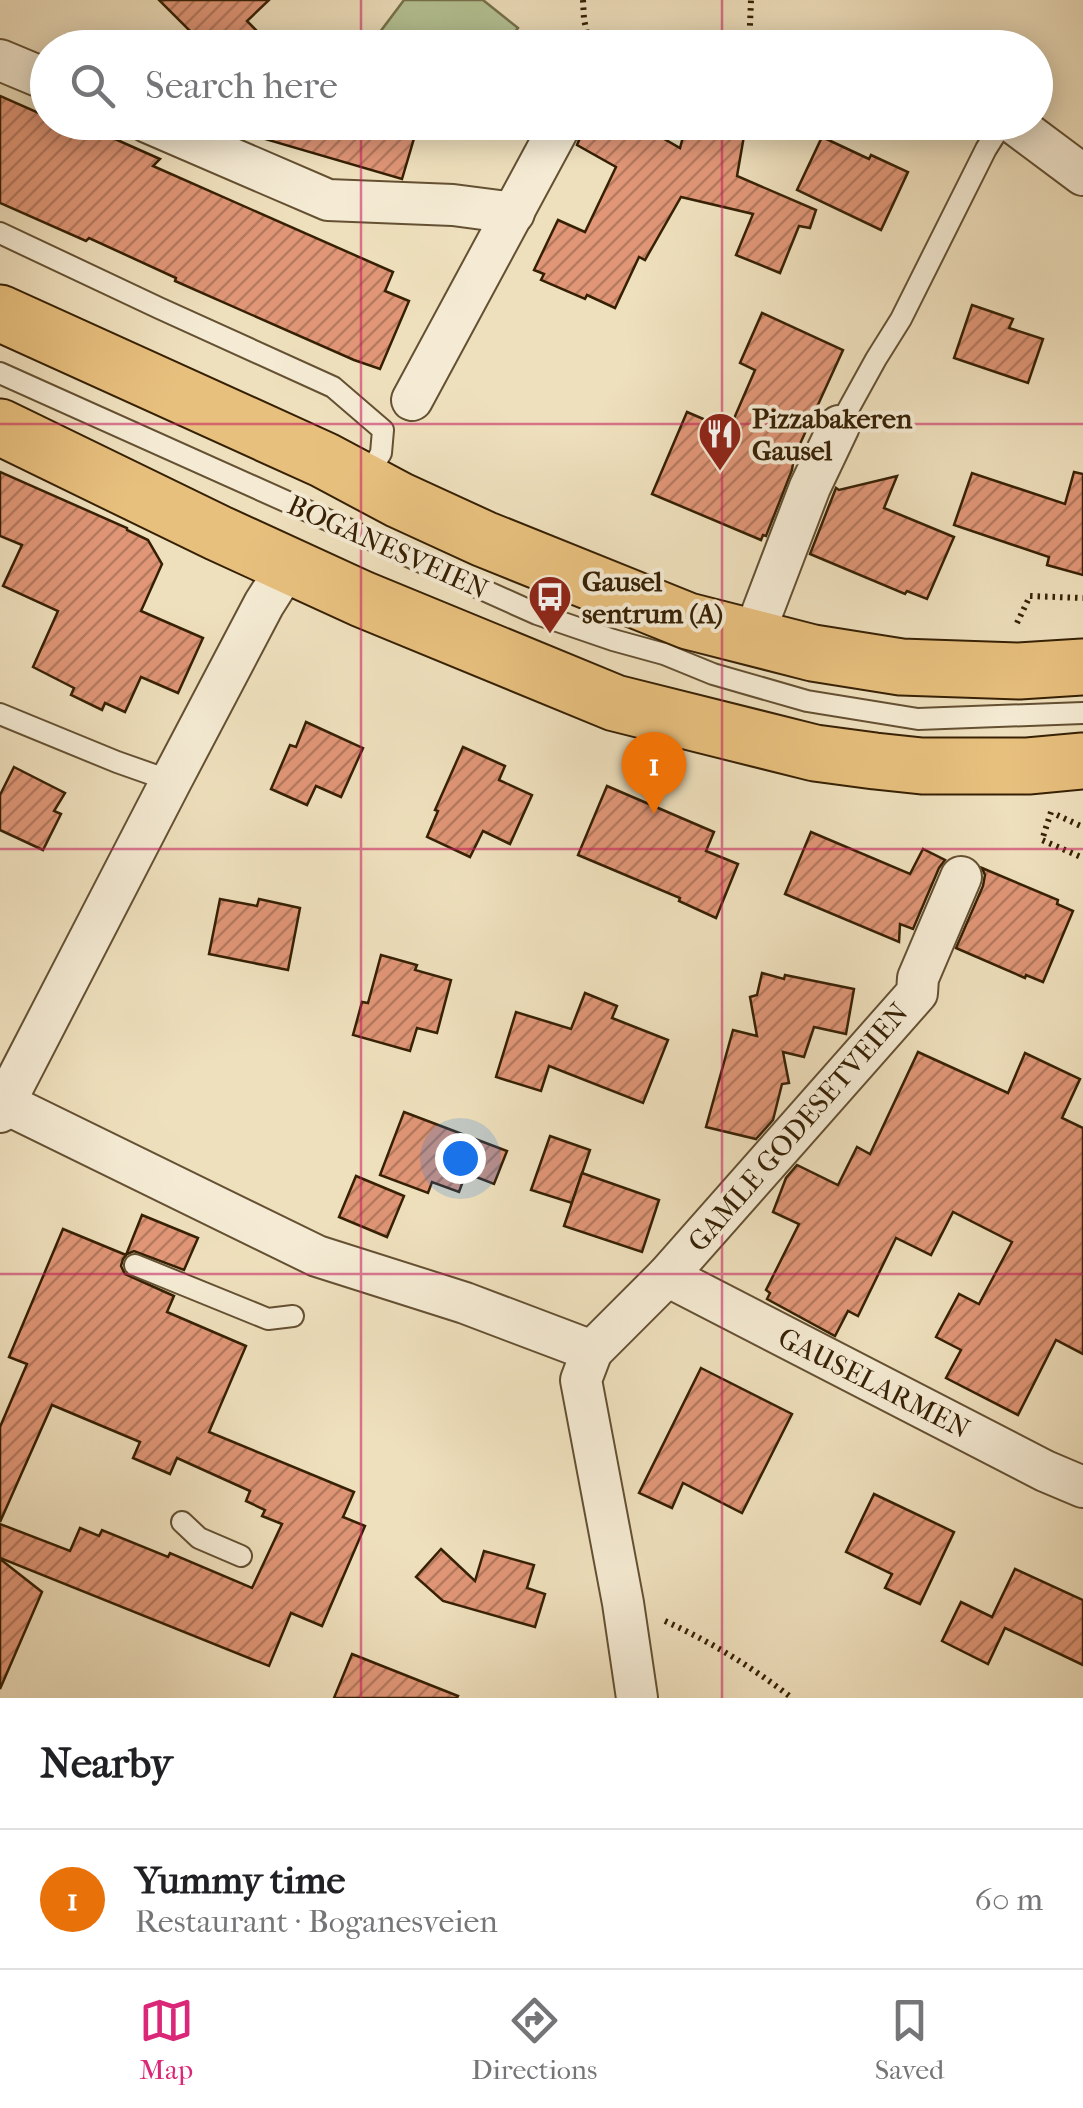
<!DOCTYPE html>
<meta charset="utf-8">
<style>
:root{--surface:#fff;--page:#f2f2f2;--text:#202124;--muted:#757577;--line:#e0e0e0;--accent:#db2777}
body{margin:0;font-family:"IM FELL French Canon",serif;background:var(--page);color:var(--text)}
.you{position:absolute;left:460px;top:1158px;width:35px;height:35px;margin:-25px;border:8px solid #fff;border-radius:50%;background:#1a73e8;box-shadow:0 0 0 15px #1a73e833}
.badge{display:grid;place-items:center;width:65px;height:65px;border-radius:50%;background:var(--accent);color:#fff;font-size:32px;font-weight:700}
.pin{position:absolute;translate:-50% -82px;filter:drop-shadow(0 2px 5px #0008)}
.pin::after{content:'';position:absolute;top:52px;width:35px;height:30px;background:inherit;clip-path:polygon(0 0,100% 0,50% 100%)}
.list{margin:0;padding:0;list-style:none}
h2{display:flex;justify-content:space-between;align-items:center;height:130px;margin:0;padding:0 40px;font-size:42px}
h2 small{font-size:32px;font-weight:400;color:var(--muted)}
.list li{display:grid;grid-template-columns:65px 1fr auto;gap:30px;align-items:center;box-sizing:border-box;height:140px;padding:0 40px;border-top:2px solid var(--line)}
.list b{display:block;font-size:38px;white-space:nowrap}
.list p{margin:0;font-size:32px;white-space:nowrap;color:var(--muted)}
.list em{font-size:32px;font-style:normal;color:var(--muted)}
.icon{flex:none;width:55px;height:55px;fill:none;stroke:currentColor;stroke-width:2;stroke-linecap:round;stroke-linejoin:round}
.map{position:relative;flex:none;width:1083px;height:1698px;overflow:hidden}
.search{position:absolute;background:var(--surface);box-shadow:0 5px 25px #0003;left:30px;right:30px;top:30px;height:110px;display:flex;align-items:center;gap:25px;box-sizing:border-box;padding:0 35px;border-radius:55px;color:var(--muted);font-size:38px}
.sheet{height:270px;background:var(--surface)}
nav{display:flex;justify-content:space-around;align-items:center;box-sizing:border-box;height:140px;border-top:2px solid var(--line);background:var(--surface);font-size:28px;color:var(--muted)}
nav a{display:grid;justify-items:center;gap:5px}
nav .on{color:var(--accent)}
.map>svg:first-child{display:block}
.park{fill:#b5c394;stroke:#76724c;stroke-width:2.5}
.building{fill:url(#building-hatch);stroke:#362004;stroke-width:2.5}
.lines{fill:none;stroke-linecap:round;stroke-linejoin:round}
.lane-casing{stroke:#645032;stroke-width:24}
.street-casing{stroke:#645032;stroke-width:44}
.primary-casing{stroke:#362004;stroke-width:59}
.path{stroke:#362004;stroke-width:6;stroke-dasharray:2.5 5;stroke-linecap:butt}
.lane{stroke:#f5ebd4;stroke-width:20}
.street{stroke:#f5ebd4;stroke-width:40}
.primary{stroke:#e8c07e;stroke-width:55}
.grid{fill:none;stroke:#c2185b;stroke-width:2.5;stroke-opacity:0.55}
.labels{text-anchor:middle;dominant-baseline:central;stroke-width:8;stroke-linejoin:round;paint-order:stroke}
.poi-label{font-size:28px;font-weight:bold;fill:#362004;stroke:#f5ebd4;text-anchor:start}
.street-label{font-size:28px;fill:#362004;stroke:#f5ebd4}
</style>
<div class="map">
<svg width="1083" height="1698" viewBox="0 0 1083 1698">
<defs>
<pattern id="building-hatch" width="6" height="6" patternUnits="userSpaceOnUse" patternTransform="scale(2.5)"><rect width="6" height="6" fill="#e09677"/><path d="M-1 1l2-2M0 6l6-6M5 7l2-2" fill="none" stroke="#b67a5f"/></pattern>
</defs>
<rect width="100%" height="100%" fill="#efe0bd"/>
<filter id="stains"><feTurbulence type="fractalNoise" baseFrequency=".002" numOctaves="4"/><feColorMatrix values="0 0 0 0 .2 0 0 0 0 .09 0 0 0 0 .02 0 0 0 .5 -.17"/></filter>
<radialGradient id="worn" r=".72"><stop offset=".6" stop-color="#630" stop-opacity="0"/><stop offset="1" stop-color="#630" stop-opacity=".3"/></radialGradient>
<!-- park -->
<polygon class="park" points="404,0 483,0 518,28 504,47 386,47 374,40"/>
<!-- building -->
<g class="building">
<polygon points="159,0 269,0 247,21 256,30 239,48 207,48"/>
<polygon points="0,96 48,117 48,122 60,122 86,134 88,127 160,159 153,166 393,272 385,291 409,301 380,369 354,360 175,281 176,278 89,238 86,241 0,203"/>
<polygon points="242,122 374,122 415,135 402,179 241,132"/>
<polygon points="586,122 635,122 680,148 687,122 744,136 737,176 816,210 810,228 799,226 780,273 736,255 753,214 681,197 645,260 639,257 615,308 587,295 585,299 541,280 544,274 534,270 558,220 585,232 616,167 577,145"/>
<polygon points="822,137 869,159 871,155 908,172 881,230 797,190"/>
<polygon points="972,305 1013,319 1009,328 1043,339 1028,383 954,358"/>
<polygon points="762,313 843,350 794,457 792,470 766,536 763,535 761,540 652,494 687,412 729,430 755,370 740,363"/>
<polygon points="0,472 127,528 127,530 148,540 162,564 141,611 203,638 178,693 141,677 125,712 105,703 102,710 71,695 74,688 33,667 58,611 3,586 22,545 0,536"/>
<polygon points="1074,472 1083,474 1083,575 1047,565 1049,557 954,525 972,473 1065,504"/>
<polygon points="897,476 884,508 954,537 927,599 907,591 905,594 810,554 836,488 839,490"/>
<polygon points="306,722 363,748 341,797 316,786 307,805 271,789 290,745 296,747"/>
<polygon points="463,747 505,766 499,780 532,795 510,844 483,831 470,857 427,837 438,811 435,810"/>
<polygon points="14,767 65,793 54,811 61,814 43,850 0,830 0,795"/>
<polygon points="607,786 714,832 706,851 738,864 716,918 679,901 680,898 578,855"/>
<polygon points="811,832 910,874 923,849 945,860 939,868 913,929 900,924 899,942 785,894"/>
<polygon points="982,868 1058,900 1057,904 1073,911 1043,982 1026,975 1025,978 956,948 983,886 985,875"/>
<polygon points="220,899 257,906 259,899 300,908 288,970 209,954"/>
<polygon points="381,955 417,965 415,970 451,980 437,1033 417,1028 410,1051 353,1035 362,1002 368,1003"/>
<polygon points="762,973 784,979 785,975 854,989 846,1034 814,1027 804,1057 783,1052 789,1083 782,1084 773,1120 756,1139 706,1127 733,1030 757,1036 750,997 757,995"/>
<polygon points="585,993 617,1006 612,1018 668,1040 643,1103 549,1066 541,1091 496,1077 516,1012 571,1029"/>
<polygon points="918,1052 1008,1093 1025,1053 1080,1079 1062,1118 1083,1128 1083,1354 1056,1340 1018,1415 946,1378 961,1350 936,1337 959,1294 979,1304 1012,1242 953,1212 931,1255 896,1238 858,1316 848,1311 835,1336 767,1299 770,1293 766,1290 799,1224 773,1212 786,1178 797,1165 838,1185 857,1147 870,1154"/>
<polygon points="404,1112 507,1151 494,1184 466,1173 459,1192 432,1182 428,1193 380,1175"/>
<polygon points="550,1136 590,1150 572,1203 531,1190"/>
<polygon points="582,1173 659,1200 642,1252 564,1226"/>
<polygon points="356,1176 404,1196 387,1237 339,1217"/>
<polygon points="142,1215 198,1238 184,1270 134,1251 127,1254 123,1259 121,1266 125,1274 174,1296 167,1312 246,1346 209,1432 354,1492 343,1517 365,1526 322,1626 291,1613 269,1666 0,1558 0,1524 70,1551 80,1528 99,1536 102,1530 168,1557 170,1553 252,1588 282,1524 262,1516 265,1510 246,1501 250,1491 177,1458 170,1474 133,1458 140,1442 52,1405 0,1522 0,1427 27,1364 9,1357 63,1229 126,1255"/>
<polygon points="701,1368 792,1414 742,1513 683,1483 672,1508 639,1493"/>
<polygon points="874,1494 954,1532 920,1604 885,1588 892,1574 846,1552"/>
<polygon points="441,1549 475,1581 484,1551 534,1565 527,1588 545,1594 535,1627 443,1601 416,1577"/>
<polygon points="0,1559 42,1592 0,1689"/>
<polygon points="1015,1569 1083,1600 1083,1665 1005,1628 988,1664 942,1641 961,1602 992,1617"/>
<polygon points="352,1654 458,1696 457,1698 334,1698"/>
</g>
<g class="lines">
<defs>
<g id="lane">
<polyline points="0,233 159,308 333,387 383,430 381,453 365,480"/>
<polyline points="0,373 537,614 613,640 664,654 713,674 807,701 918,719 1083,713"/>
<polyline points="839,426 876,359 901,319 986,149 1003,122"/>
<polyline points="0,714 117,762 171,781"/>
<polyline points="135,1265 268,1319 293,1316"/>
<polyline points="182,1522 199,1538 241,1556"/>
</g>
<g id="street">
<polyline points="0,60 48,80"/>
<polyline points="147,122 328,200 453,205 514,213"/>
<polyline points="1012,122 1083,175"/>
<polyline points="412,400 562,122"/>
<polyline points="752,639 810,487 839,426"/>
<polyline points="4,1103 317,1256 465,1303 592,1351 581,1380 623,1603 637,1698"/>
<polyline points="0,1112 171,781 264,604 288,566"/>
<polyline points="667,1276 1045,1471 1083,1487"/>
<polyline points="592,1351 667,1276 917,993 918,978 961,877"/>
</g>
<g id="primary">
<polyline points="0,313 324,460 399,500 484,539 688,621 813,653 901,667 1019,671 1083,667"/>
<polyline points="0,427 218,533 362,599 615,703 815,753 875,761 922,766 1028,766 1083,761"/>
</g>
</defs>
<!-- lane casing -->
<use href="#lane" class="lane-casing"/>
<!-- street casing -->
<use href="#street" class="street-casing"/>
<!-- primary casing -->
<use href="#primary" class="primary-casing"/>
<!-- path -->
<g class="path">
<polyline points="583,0 584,19 590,48"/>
<polyline points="749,48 751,0"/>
<polyline points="1017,623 1030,596 1083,598"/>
<polyline points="1051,812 1042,840 1083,858"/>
<polyline points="1057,815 1083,827"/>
<path d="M665 1621C711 1642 752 1667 792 1698"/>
</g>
<!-- lane -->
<use href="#lane" class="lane"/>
<!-- street -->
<use href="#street" class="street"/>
<!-- primary -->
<use href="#primary" class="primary"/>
</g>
<!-- grid -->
<path class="grid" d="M361 0V48M722 0V48M361 122V1698M722 122V1698M0 424H1083M0 849H1083M0 1274H1083"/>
<!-- icons -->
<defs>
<symbol id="restaurant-pin" viewBox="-11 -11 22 30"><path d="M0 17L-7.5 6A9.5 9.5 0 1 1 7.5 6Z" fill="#8f2418" stroke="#f5ebd4"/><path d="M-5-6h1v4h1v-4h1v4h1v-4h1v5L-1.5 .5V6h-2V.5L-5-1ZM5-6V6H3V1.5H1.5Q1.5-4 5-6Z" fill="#fff"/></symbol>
<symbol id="bus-pin" viewBox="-11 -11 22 30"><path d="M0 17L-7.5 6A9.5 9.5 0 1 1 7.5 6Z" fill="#8f2418" stroke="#f5ebd4"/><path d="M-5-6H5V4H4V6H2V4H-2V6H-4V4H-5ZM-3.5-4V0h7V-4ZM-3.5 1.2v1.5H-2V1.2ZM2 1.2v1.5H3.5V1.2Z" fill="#fff"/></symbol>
</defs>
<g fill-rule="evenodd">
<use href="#restaurant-pin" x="695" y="409" width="50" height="68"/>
<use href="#bus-pin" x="525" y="572" width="50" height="68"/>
</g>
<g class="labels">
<!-- poi labels -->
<g class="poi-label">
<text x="752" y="418">Pizzabakeren<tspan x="752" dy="32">Gausel</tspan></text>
<text x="582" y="581">Gausel<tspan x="582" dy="32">sentrum (A)</tspan></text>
</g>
<!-- street labels -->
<g class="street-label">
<text transform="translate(388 547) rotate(24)">BOGANESVEIEN</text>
<text transform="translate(798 1127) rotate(-49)">GAMLE GODESETVEIEN</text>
<text transform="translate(874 1383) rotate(27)">GAUSELARMEN</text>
</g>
</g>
<rect width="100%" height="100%" filter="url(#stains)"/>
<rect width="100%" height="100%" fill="url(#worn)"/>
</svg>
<div class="you"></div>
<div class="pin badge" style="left:654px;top:814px;background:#e8710a">1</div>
<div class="search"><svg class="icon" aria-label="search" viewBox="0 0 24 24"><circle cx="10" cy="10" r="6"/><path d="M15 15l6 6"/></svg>Search here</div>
</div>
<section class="sheet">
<h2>Nearby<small></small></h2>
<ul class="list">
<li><span class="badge" style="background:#e8710a">1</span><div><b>Yummy time</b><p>Restaurant · Boganesveien</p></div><em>60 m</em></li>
</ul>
</section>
<nav>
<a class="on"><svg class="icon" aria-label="map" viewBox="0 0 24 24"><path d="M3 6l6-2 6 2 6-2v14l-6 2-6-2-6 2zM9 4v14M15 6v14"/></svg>Map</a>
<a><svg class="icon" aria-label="directions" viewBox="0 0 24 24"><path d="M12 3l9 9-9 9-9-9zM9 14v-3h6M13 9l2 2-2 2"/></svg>Directions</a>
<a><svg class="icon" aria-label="saved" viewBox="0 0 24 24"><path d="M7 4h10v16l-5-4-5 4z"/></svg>Saved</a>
</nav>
